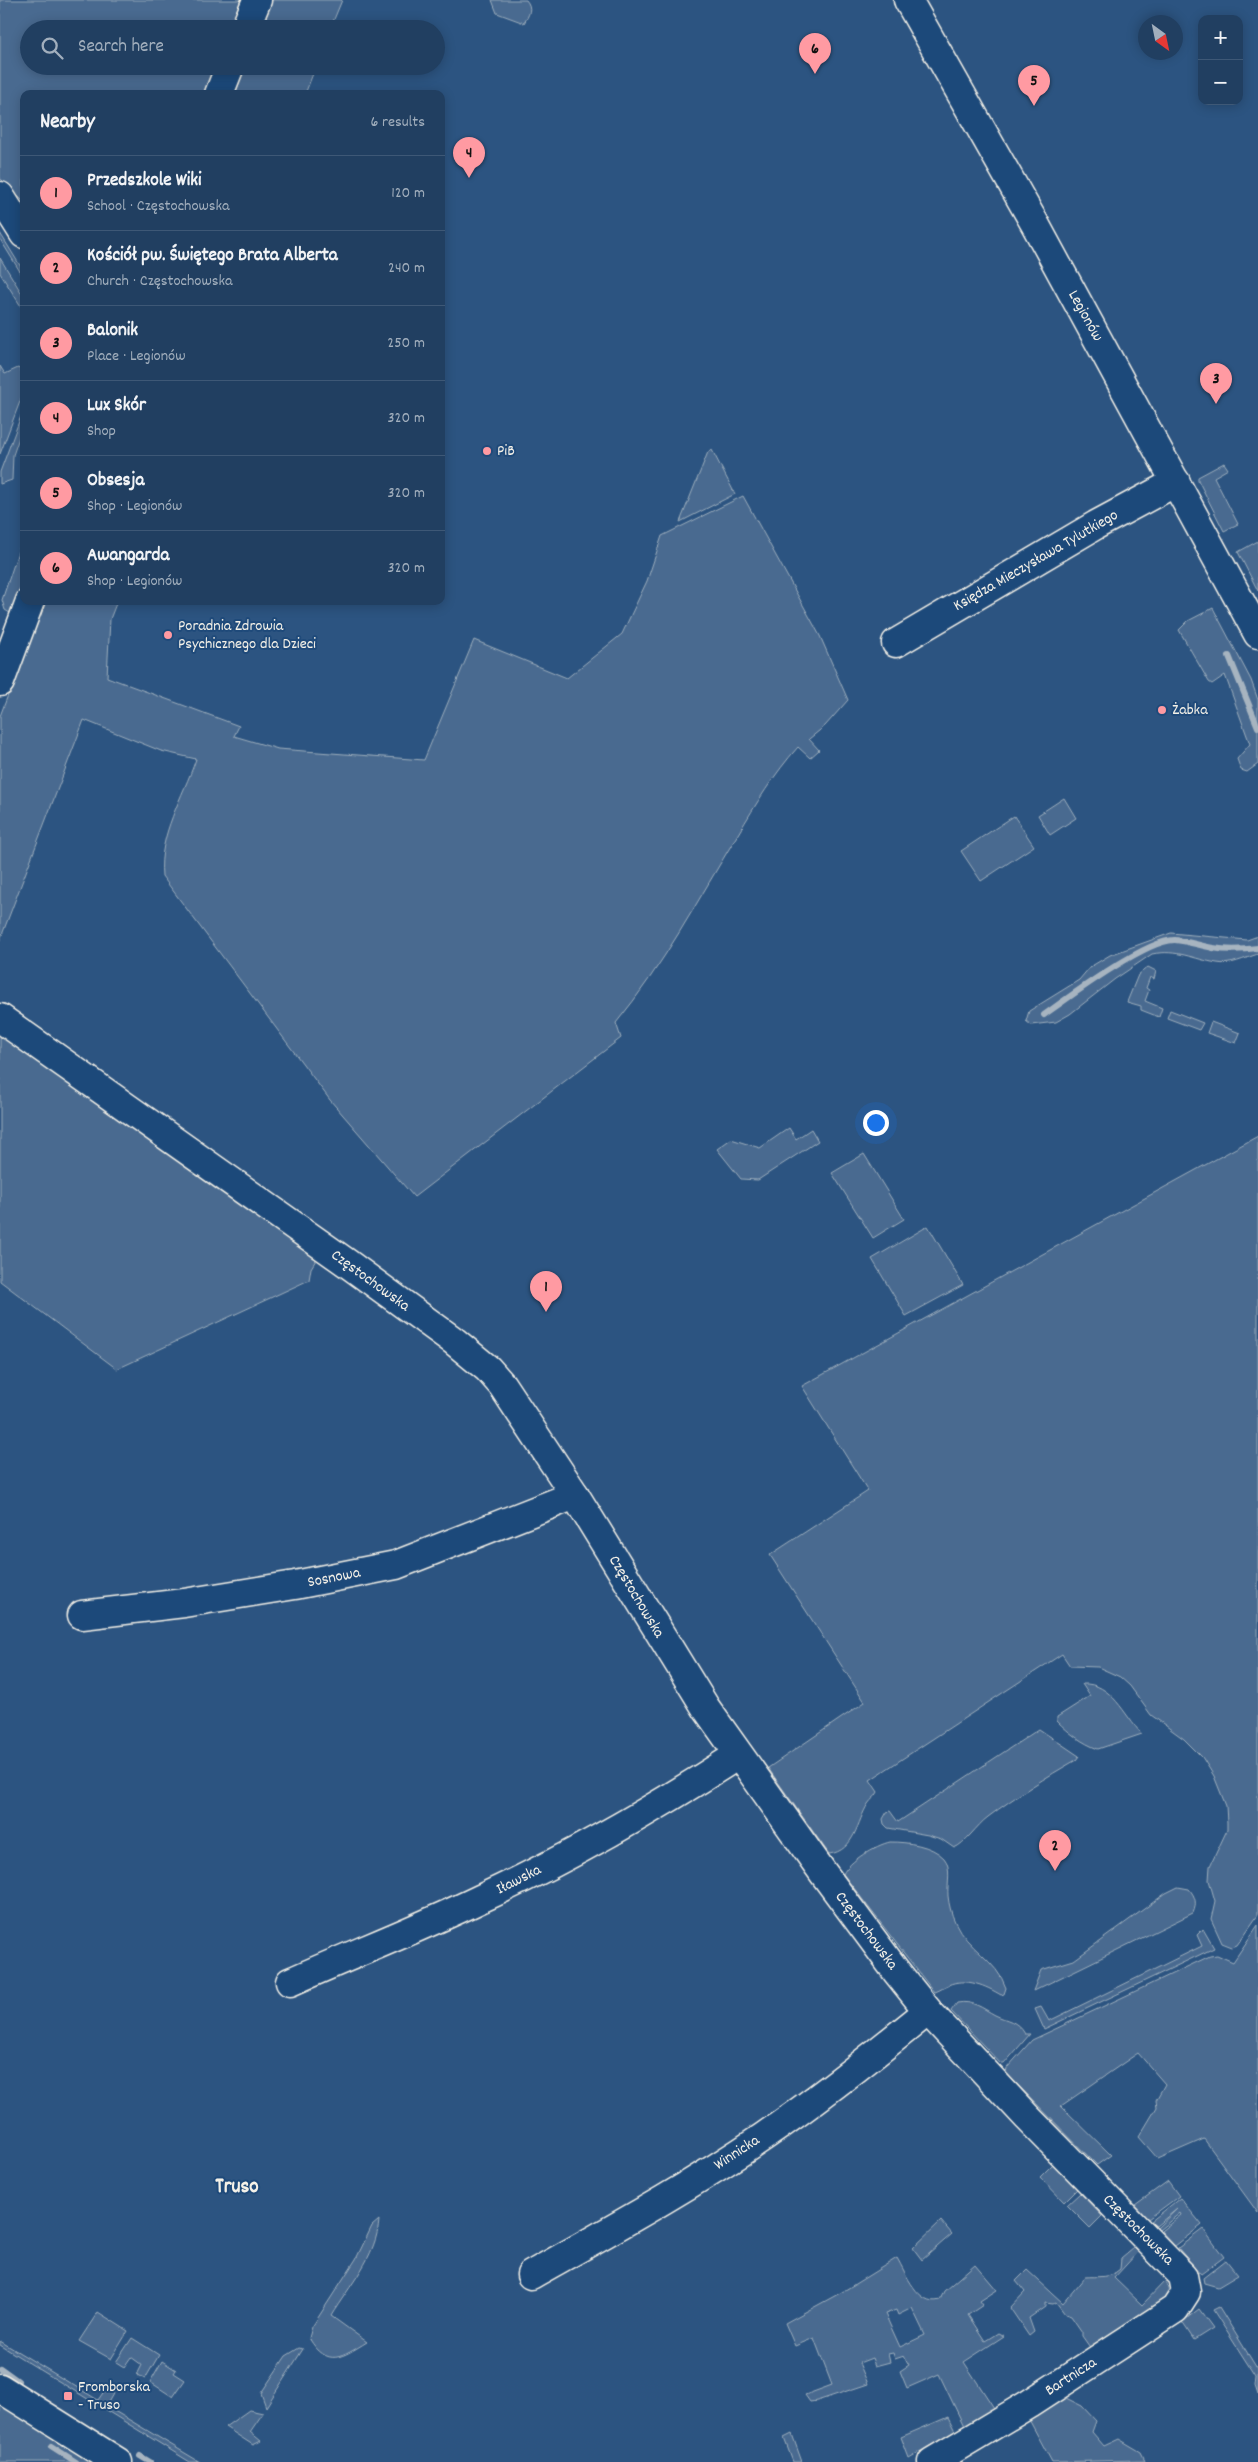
<!DOCTYPE html>
<meta charset="utf-8">
<style>
:root{--surface:#213f61;--page:#2d4a6a;--text:#f1f3f6;--muted:#a2afbd;--line:#3e5876;--accent:#ff9aa2}
body{margin:0;font-family:Dekko,sans-serif;background:var(--page);color:var(--text)}
.controls{position:absolute;right:15px;top:15px;display:grid;overflow:hidden;border-radius:10px;box-shadow:0 2px 12px #0003}
.controls button{width:45px;height:45px;display:grid;place-items:center;padding:0;border:0;border-bottom:1px solid var(--line);background:var(--surface);color:var(--text);font:25px sans-serif}
.compass{position:absolute;left:1138px;top:15px;width:45px;height:45px;border-radius:50%;background:var(--surface);box-shadow:0 2px 12px #0003;rotate:147deg}
.you{position:absolute;left:875px;top:1122px;width:18px;height:18px;margin:-12px;border:4px solid #fff;border-radius:50%;background:#1a73e8;box-shadow:0 0 0 8px #1a73e833}
.badge{display:grid;place-items:center;width:32px;height:32px;border-radius:50%;background:var(--accent);color:#111;font-size:16px;font-weight:700}
.pin{position:absolute;translate:-50% -41px;filter:drop-shadow(0 1px 2px #0008)}
.pin::after{content:'';position:absolute;top:26px;width:18px;height:15px;background:inherit;clip-path:polygon(0 0,100% 0,50% 100%)}
.list{margin:0;padding:0;list-style:none}
h2{display:flex;justify-content:space-between;align-items:center;height:65px;margin:0;padding:0 20px;font-size:21px}
h2 small{font-size:16px;font-weight:400;color:var(--muted)}
.list li{display:grid;grid-template-columns:32px 1fr auto;gap:15px;align-items:center;box-sizing:border-box;height:75px;padding:0 20px;border-top:1px solid var(--line)}
.list b{display:block;font-size:19px;white-space:nowrap}
.list p{margin:0;font-size:16px;white-space:nowrap;color:var(--muted)}
.list em{font-size:16px;font-style:normal;color:var(--muted)}
.icon{flex:none;width:28px;height:28px;fill:none;stroke:currentColor;stroke-width:2;stroke-linecap:round;stroke-linejoin:round}
.map{position:relative;flex:none;width:1258px;height:2462px;overflow:hidden}
.search{position:absolute;background:var(--surface);box-shadow:0 2px 12px #0003;left:20px;top:20px;width:425px;height:55px;display:flex;align-items:center;gap:12px;box-sizing:border-box;padding:0 18px;border-radius:28px;color:var(--muted);font-size:19px}
.panel{position:absolute;background:var(--surface);box-shadow:0 2px 12px #0003;left:20px;top:90px;width:425px;height:515px;border-radius:10px}
.map>svg:first-child{display:block}
.green{fill:#496b90;stroke:#9eaebc;fill-rule:evenodd}
.lines{fill:none;stroke-linecap:round;stroke-linejoin:round}
.stream{stroke:#a7b4c0;stroke-width:6}
.minor-casing{stroke:#f4f1e8;stroke-width:31}
.major-casing{stroke:#f4f1e8;stroke-width:31}
.minor{stroke:#1f4a7a;stroke-width:28}
.major{stroke:#1f4a7a;stroke-width:28}
.poi-dot{fill:#ff9aa2;stroke:#1f4a7a;stroke-width:2}
.labels{text-anchor:middle;dominant-baseline:central;stroke-width:4;stroke-linejoin:round;paint-order:stroke}
.street-label{font-size:16px;fill:#f4f1e8;stroke:#1f4a7a}
.poi-label{font-size:16px;fill:#f4f1e8;stroke:#1f4a7a;text-anchor:start}
.district-label{font-size:21px;font-weight:bold;fill:#f4f1e8;stroke:#1f4a7a}
</style>
<div class="map">
<svg width="1258" height="2462" viewBox="0 0 1258 2462">
<rect width="100%" height="100%" fill="#2c5481"/>
<filter id="ink" filterUnits="userSpaceOnUse"><feTurbulence type="fractalNoise" baseFrequency=".02" numOctaves="2"/><feDisplacementMap in="SourceGraphic" scale="10" xChannelSelector="R" yChannelSelector="G"/><feConvolveMatrix kernelMatrix="1 2 1 2 8 2 1 2 1" color-interpolation-filters="sRGB"/></filter>
<g filter="url(#ink)">
<!-- green -->
<g class="green">
<polygon points="0,0 245,0 234,29 29,29 29,66 219,66 204,94 24,94 24,202 0,178"/>
<polygon points="270,0 342,0 330,29 259,29"/>
<path d="M492 0H526C533 8 529 15 524 23L497 13Z"/>
<polygon points="245,66 316,66 305,94 235,94"/>
<polygon points="0,233 24,272 24,278 0,239"/>
<polygon points="0,258 24,297 24,311 0,273"/>
<polygon points="0,366 5,374 18,368 24,373 24,391 0,454"/>
<polygon points="24,408 24,423 13,455 12,480 0,484 0,472"/>
<polygon points="712,450 735,494 680,522 708,452"/>
<polygon points="1224,463 1228,469 1214,477 1238,524 1224,531 1198,480 1198,477"/>
<path d="M743 496 820 636 848 700 825 726 809 739 819 750 810 758 798 747C774 774 756 804 738 834 699 898 663 966 616 1023L621 1038 414 1197 330 1100 162 876C158 835 183 797 196 759L161 751 84 720 0 940V716L44 601H117L110 619 107 677 239 726 234 736 278 749 424 760 474 640 567 678 622 634 647 581 662 536Z"/>
<polygon points="22,540 24,585 13,615 5,610 2,600"/>
<polygon points="1258,541 1258,591 1238,552"/>
<polygon points="1213,608 1251,680 1258,700 1258,764 1247,772 1241,770 1237,759 1250,744 1225,675 1212,684 1209,682 1179,630 1188,621"/>
<polygon points="1064,798 1076,818 1050,835 1038,815"/>
<polygon points="1014,816 1034,846 981,881 961,851"/>
<path d="M1171 933 1247 940 1258 936V954C1245 958 1230 966 1217 963 1193 959 1177 949 1152 954L1115 979 1070 1014 1056 1022 1031 1025 1026 1021 1029 1011 1079 980 1090 967 1110 955Z"/>
<polygon points="1148,967 1156,971 1154,979 1150,977 1146,988 1149,990 1145,1001 1162,1008 1159,1017 1141,1010 1141,1006 1127,1002 1138,975"/>
<polygon points="1170,1010 1203,1023 1199,1030 1167,1018"/>
<polygon points="1211,1022 1240,1033 1236,1043 1207,1033"/>
<polygon points="0,1031 319,1255 311,1268 309,1280 117,1369 0,1281"/>
<polygon points="789,1128 796,1139 811,1129 818,1141 758,1180 741,1179 717,1149 731,1139 760,1148"/>
<path d="M1258 1136V1915L1237 1945 1232 1947 1222 1943 1211 1919 1215 1901 1209 1880 1210 1866 1227 1830V1823L1226 1806 1214 1776 1202 1757 1184 1739 1151 1715 1130 1686 1120 1677 1098 1667 1070 1666 1062 1654 870 1780 878 1792C876 1797 871 1799 868 1804 857 1821 855 1851 829 1854L768 1768 865 1702 770 1555 868 1491 802 1386Z"/>
<polygon points="864,1154 904,1219 873,1238 832,1173"/>
<polygon points="928,1226 963,1285 906,1316 872,1259"/>
<path d="M1082 1684C1112 1682 1124 1716 1142 1734L1098 1749C1082 1743 1069 1733 1057 1721V1717L1090 1696Z"/>
<path d="M1039 1729 1079 1756 1076 1760C1046 1777 1016 1796 988 1817 977 1825 965 1844 954 1848L941 1839 928 1835 888 1828 884 1824 883 1819 887 1812 890 1811 898 1822Z"/>
<path d="M890 1842C907 1842 932 1845 944 1858 952 1867 947 1884 948 1896 949 1905 951 1913 955 1922 967 1949 997 1960 1006 1988L1004 1994 1001 1995C986 1986 966 1977 948 1985 943 1987 940 1990 934 1992L843 1874C849 1861 876 1845 890 1842Z"/>
<path d="M1178 1887 1189 1889C1196 1897 1197 1904 1193 1913L1033 1991 1041 1970 1074 1960 1166 1893Z"/>
<polygon points="1258,1925 1258,2213 1204,2139 1158,2159 1139,2137 1157,2107 1156,2100 1165,2084 1138,2053 1061,2106 1111,2155 1097,2165 1006,2073 1007,2068 1032,2040 1210,1956 1217,1955 1233,1962"/>
<polygon points="1203,1929 1214,1948 1044,2029 1035,2009 1041,2007 1049,2021 1202,1946 1197,1935"/>
<path d="M957 2003C973 2000 982 2008 995 2015 1007 2021 1017 2020 1025 2034H1030L1004 2064H1001L951 2011Z"/>
<polygon points="1053,2164 1077,2189 1064,2202 1040,2177"/>
<polygon points="1168,2181 1179,2196 1148,2219 1135,2205"/>
<polygon points="1080,2193 1102,2216 1090,2228 1067,2205"/>
<polygon points="1180,2198 1202,2225 1175,2246 1161,2231 1181,2215 1180,2213 1159,2230 1157,2228 1177,2209 1156,2226 1150,2222"/>
<path d="M379 2220C377 2256 349 2286 331 2316L367 2342C342 2357 328 2369 309 2338L312 2327 356 2259 372 2226Z"/>
<polygon points="941,2221 952,2234 922,2260 913,2248"/>
<polygon points="1203,2229 1224,2257 1201,2274 1178,2248"/>
<path d="M1134 2248 1138 2252 1114 2278 1142 2305 1166 2280 1169 2292 1165 2300 1094 2353 1082 2336V2332L1071 2316 1065 2314 1056 2302 1052 2304 1045 2303V2307L1029 2318 1034 2332 1029 2336 1010 2308 1025 2292 1016 2281 1027 2270 1063 2303 1085 2277C1098 2276 1109 2279 1120 2269L1121 2259Z"/>
<path d="M897 2258C906 2273 918 2307 940 2300L944 2291 975 2264 997 2290 980 2301 983 2305 968 2315 985 2341 998 2333 1004 2336 964 2362 994 2408 964 2426 939 2374 907 2388 900 2371 909 2365 904 2356 895 2359 893 2353 888 2354 890 2362 875 2366 872 2358 859 2363 868 2384 817 2401 810 2402 805 2395 832 2385 814 2338 795 2346 785 2323 842 2292ZM912 2308 925 2335 900 2347 885 2314 896 2310 898 2315Z"/>
<polygon points="1226,2260 1238,2275 1218,2287 1204,2283 1203,2278"/>
<polygon points="1219,2307 1258,2370 1258,2395 1255,2386 1256,2377 1213,2310"/>
<polygon points="1199,2309 1213,2328 1194,2340 1182,2322"/>
<polygon points="98,2312 128,2331 111,2359 79,2341"/>
<polygon points="132,2338 159,2355 145,2379 137,2375 142,2365 131,2357 124,2367 116,2362"/>
<polygon points="0,2341 98,2400 107,2387 114,2392 106,2406 200,2462 190,2462 0,2345"/>
<polygon points="299,2348 303,2349 266,2407 261,2393 286,2356"/>
<polygon points="162,2361 176,2370 174,2373 185,2380 173,2397 150,2382"/>
<polygon points="1058,2394 1082,2406 1096,2421 1092,2432 1104,2446 1119,2439 1141,2452 1145,2460 1052,2462 1026,2414"/>
<polygon points="0,2399 98,2462 0,2462"/>
<polygon points="249,2410 263,2413 250,2432 261,2441 253,2445 225,2427"/>
<polygon points="948,2417 955,2431 909,2458 901,2437"/>
<polygon points="792,2434 802,2462 793,2462 784,2438"/>
</g>
<g class="lines">
<!-- stream -->
<g class="stream">
<polyline points="1229,656 1258,727"/>
<path d="M1044 1015C1069 997 1147 939 1175 940 1187 941 1201 946 1213 948 1228 951 1243 950 1258 948"/>
<polyline points="0,2368 18,2381"/>
<polyline points="51,2446 76,2462"/>
<polyline points="140,2456 150,2462"/>
</g>
<defs>
<g id="minor">
<polyline points="908,0 1035,224 1258,634"/>
<polyline points="0,196 24,234"/>
<polyline points="896,643 1096,525 1176,482"/>
<polyline points="0,1018 347,1263 454,1341 488,1369 502,1385 575,1495 706,1708 824,1874 896,1971 928,2011 1027,2117 1183,2276 1186,2292 1175,2309 1029,2404 932,2462"/>
<polyline points="82,1615 184,1603 295,1585 396,1565 575,1495"/>
<path d="M290 1982C353 1954 418 1929 480 1899 569 1858 656 1808 738 1755"/>
<path d="M531 2275C609 2231 688 2188 763 2137 820 2098 874 2055 928 2011"/>
<polyline points="0,2388 118,2462"/>
</g>
<g id="major">
<polyline points="245,29 257,0"/>
<polyline points="219,94 230,66"/>
<polyline points="0,682 30,601"/>
</g>
</defs>
<!-- minor casing -->
<use href="#minor" class="minor-casing"/>
<!-- major casing -->
<use href="#major" class="major-casing"/>
<!-- minor -->
<use href="#minor" class="minor"/>
<!-- major -->
<use href="#major" class="major"/>
</g>
</g>
<!-- markers -->
<g class="poi-dot">
<circle cx="487" cy="451" r="5"/>
<circle cx="168" cy="635" r="5"/>
<circle cx="1162" cy="710" r="5"/>
<rect x="63" y="2391" width="10" height="10" rx="2.5"/>
</g>
<g class="labels">
<!-- street labels -->
<g class="street-label">
<text transform="translate(1085 316) rotate(61)">Legionów</text>
<text transform="translate(1036 561) rotate(-30)">Księdza Mieczysława Tylutkiego</text>
<text transform="translate(370 1281) rotate(36)">Częstochowska</text>
<text transform="translate(334 1578) rotate(-11)">Sosnowa</text>
<text transform="translate(636 1597) rotate(59)">Częstochowska</text>
<text transform="translate(519 1880) rotate(-27)">Iławska</text>
<text transform="translate(866 1931) rotate(53)">Częstochowska</text>
<text transform="translate(737 2153) rotate(-33)">Winnicka</text>
<text transform="translate(1138 2230) rotate(45)">Częstochowska</text>
<text transform="translate(1071 2377) rotate(-33)">Bartnicza</text>
</g>
<!-- poi labels -->
<g class="poi-label">
<text x="497" y="451">PiB</text>
<text x="178" y="626">Poradnia Zdrowia<tspan x="178" dy="18">Psychicznego dla Dzieci</tspan></text>
<text x="1172" y="710">Żabka</text>
<text x="78" y="2387">Fromborska<tspan x="78" dy="18">- Truso</tspan></text>
</g>
<!-- district labels -->
<g class="district-label">
<text x="237" y="2188">Truso</text>
</g>
</g>
</svg>
<div class="controls">
<button>+</button>
<button>−</button>
</div>
<svg class="compass" viewBox="-18 -18 36 36"><path d="M0-13l5 13h-10z" fill="#e53935"/><path d="M0 13l5-13h-10z" fill="#a2afbd"/></svg>
<div class="you"></div>
<div class="pin badge" style="left:546px;top:1312px">1</div>
<div class="pin badge" style="left:1055px;top:1871px">2</div>
<div class="pin badge" style="left:1216px;top:404px">3</div>
<div class="pin badge" style="left:469px;top:178px">4</div>
<div class="pin badge" style="left:1034px;top:106px">5</div>
<div class="pin badge" style="left:815px;top:74px">6</div>
<div class="search"><svg class="icon" aria-label="search" viewBox="0 0 24 24"><circle cx="10" cy="10" r="6"/><path d="M15 15l6 6"/></svg>Search here</div>
<section class="panel">
<h2>Nearby<small>6 results</small></h2>
<ul class="list">
<li><span class="badge">1</span><div><b>Przedszkole Wiki</b><p>School · Częstochowska</p></div><em>120 m</em></li>
<li><span class="badge">2</span><div><b>Kościół pw. Świętego Brata Alberta</b><p>Church · Częstochowska</p></div><em>240 m</em></li>
<li><span class="badge">3</span><div><b>Balonik</b><p>Place · Legionów</p></div><em>250 m</em></li>
<li><span class="badge">4</span><div><b>Lux Skór</b><p>Shop</p></div><em>320 m</em></li>
<li><span class="badge">5</span><div><b>Obsesja</b><p>Shop · Legionów</p></div><em>320 m</em></li>
<li><span class="badge">6</span><div><b>Awangarda</b><p>Shop · Legionów</p></div><em>320 m</em></li>
</ul>
</section>
</div>
